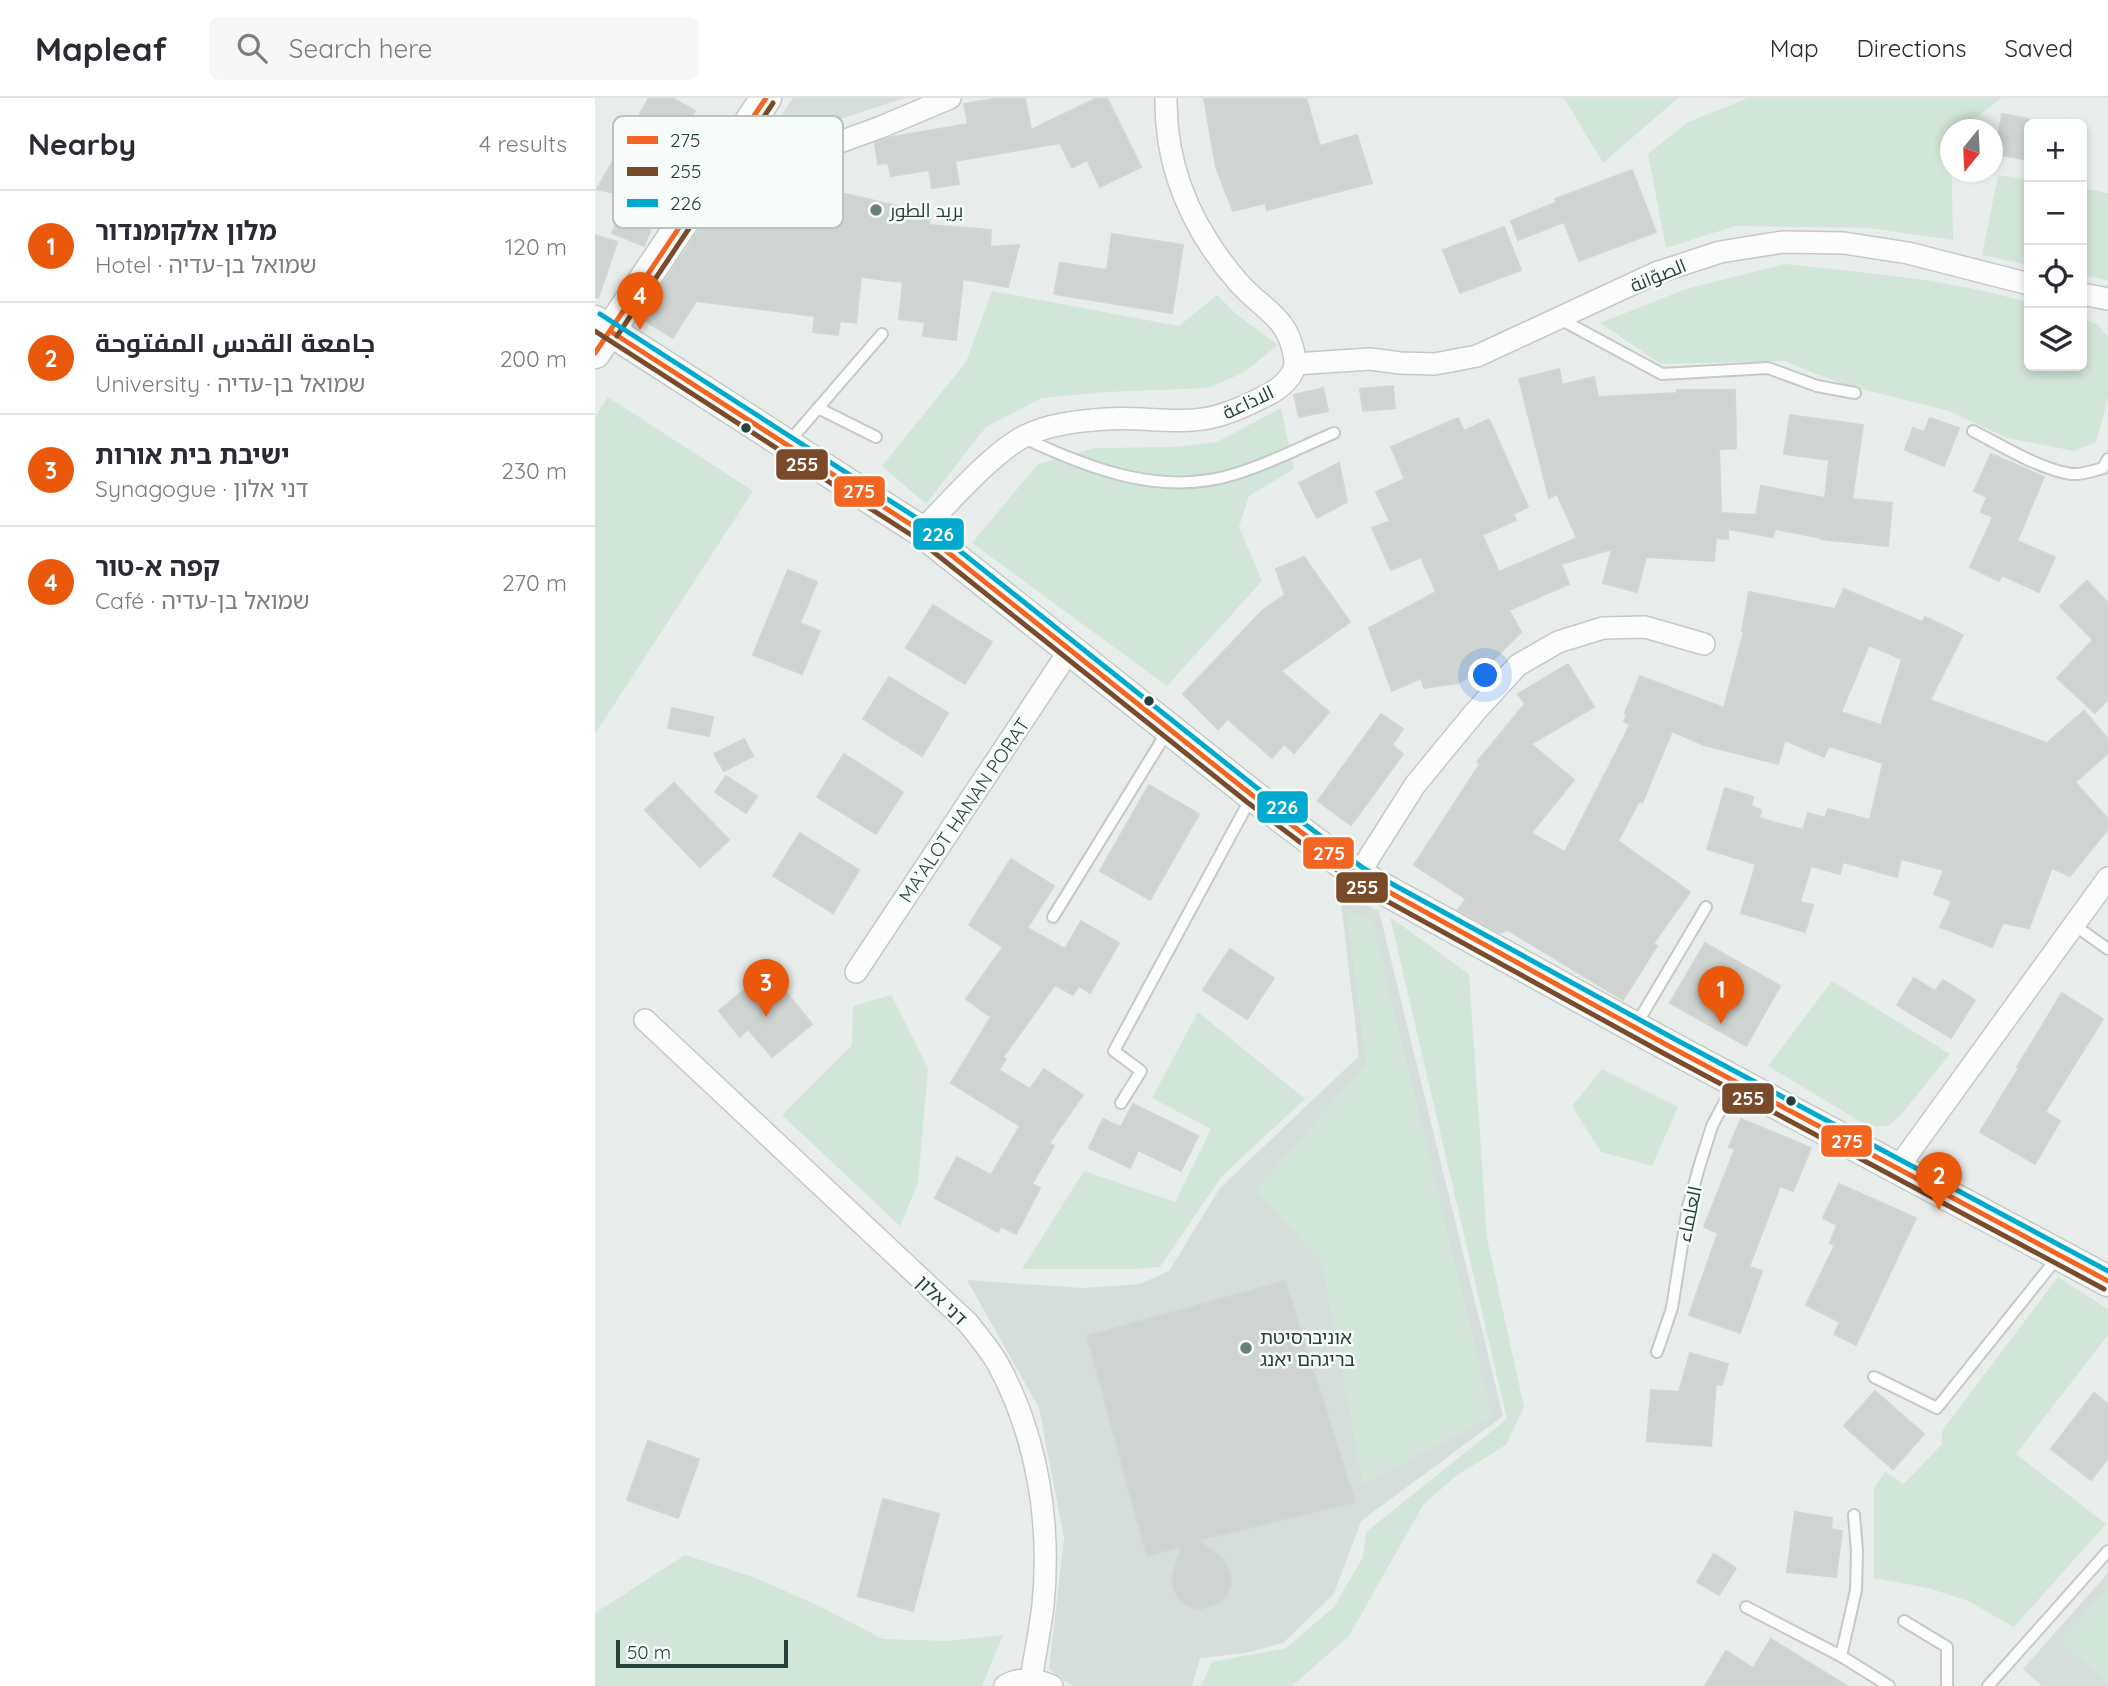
<!DOCTYPE html>
<meta charset="utf-8">
<style>
:root{--surface:#fff;--page:#f7f7f7;--text:#2b2b33;--muted:#7c7c81;--line:#e1e1e2;--accent:#ea580c}
body{margin:0;font-family:Quicksand,Cairo,"Noto Sans Hebrew",sans-serif;background:var(--page);color:var(--text)}
.controls{position:absolute;right:21px;top:21px;display:grid;overflow:hidden;border-radius:10px;box-shadow:0 4px 10px #0003}
.controls button{width:63px;height:63px;display:grid;place-items:center;padding:0;border:0;border-bottom:2px solid var(--line);background:var(--surface);color:var(--text);font:35px sans-serif}
.compass{position:absolute;left:1345px;top:21px;width:63px;height:63px;border-radius:50%;background:var(--surface);box-shadow:0 4px 10px #0003;rotate:198deg}
.scale{position:absolute;left:21px;bottom:18px;width:172px;box-sizing:border-box;padding-left:7px;border:4px solid #24423a;border-top:0;font-size:19px;line-height:24px;white-space:nowrap;color:#24423a;-webkit-text-stroke:5px #f7fbf9;paint-order:stroke}
.you{position:absolute;left:891px;top:578px;width:24px;height:24px;margin:-18px;border:5px solid #fff;border-radius:50%;background:#1a73e8;box-shadow:0 0 0 10px #1a73e833}
.badge{display:grid;place-items:center;width:46px;height:46px;border-radius:50%;background:var(--accent);color:#fff;font-size:23px;font-weight:700}
.pin{position:absolute;translate:-50% -58px;filter:drop-shadow(0 2px 4px #0008)}
.pin::after{content:'';position:absolute;top:37px;width:24px;height:21px;background:inherit;clip-path:polygon(0 0,100% 0,50% 100%)}
.list{margin:0;padding:0;list-style:none}
h2{display:flex;justify-content:space-between;align-items:center;height:91px;margin:0;padding:0 28px;font-size:30px}
h2 small{font-size:23px;font-weight:400;color:var(--muted)}
.list li{display:grid;grid-template-columns:46px 1fr auto;gap:21px;align-items:center;box-sizing:border-box;height:112px;padding:0 28px;border-top:2px solid var(--line)}
.list b{display:block;font-size:26px;white-space:nowrap}
.list p{margin:0;font-size:23px;white-space:nowrap;color:var(--muted)}
.list em{font-size:23px;font-style:normal;color:var(--muted)}
.icon{flex:none;width:38px;height:38px;fill:none;stroke:currentColor;stroke-width:2;stroke-linecap:round;stroke-linejoin:round}
.map{position:relative;flex:none;width:1513px;height:1588px;overflow:hidden}
header{display:flex;align-items:center;gap:42px;box-sizing:border-box;height:98px;padding:0 35px;background:var(--surface);border-bottom:2px solid var(--line)}
header strong{font-size:33px}
nav{display:flex;gap:38px;margin-inline-start:auto;font-size:24px}
.search{width:490px;height:63px;background:var(--page);display:flex;align-items:center;gap:18px;box-sizing:border-box;padding:0 24px;border-radius:10px;color:var(--muted);font-size:26px}
main{display:flex}
aside{flex:1;background:var(--surface)}
.map>svg:first-child{display:block}
.built{fill:#d6dedb}
.green{fill:#d1e6d8}
.building{fill:#cfd4d2;stroke:#d1d6d4;stroke-width:2;fill-rule:evenodd}
.lines{fill:none;stroke-linecap:round;stroke-linejoin:round}
.lane-casing{stroke:#c5cac8;stroke-width:14}
.street-casing{stroke:#c5cac8;stroke-width:24}
.secondary-casing{stroke:#c3cbc8;stroke-width:33}
.lane{stroke:#fcfcfc;stroke-width:10}
.street{stroke:#fcfcfc;stroke-width:21}
.secondary{stroke:#fcfcfc;stroke-width:30}
.bus-1-casing{stroke:#f7fbf9;stroke-width:10}
.bus-2-casing{stroke:#f7fbf9;stroke-width:10}
.bus-3-casing{stroke:#f7fbf9;stroke-width:10}
.bus-1{stroke:#f26522;stroke-width:5}
.bus-2{stroke:#7a4b2a;stroke-width:5}
.bus-3{stroke:#00a9ce;stroke-width:5}
.poi-dot{fill:#697e78;stroke:#f7fbf9;stroke-width:2.5}
.bus-dot{fill:#24423a;stroke:#f7fbf9;stroke-width:2.5}
.labels{text-anchor:middle;dominant-baseline:central;stroke-width:5;stroke-linejoin:round;paint-order:stroke}
.poi-label{font-size:19px;fill:#24423a;stroke:#f7fbf9;text-anchor:start}
.street-label{font-size:19px;fill:#24423a;stroke:#f7fbf9}
.key{fill:#f7fbf9;stroke:#b8c4c0;stroke-width:2}
.key-label{font-size:19px;fill:#24423a}
.line-badge{stroke:#f7fbf9;stroke-width:2.5}
.badge-label{font-size:19px;text-anchor:middle;font-weight:bold;fill:#fff}
</style>
<header>
<strong>Mapleaf</strong>
<div class="search"><svg class="icon" aria-label="search" viewBox="0 0 24 24"><circle cx="10" cy="10" r="6"/><path d="M15 15l6 6"/></svg>Search here</div>
<nav><a>Map</a><a>Directions</a><a>Saved</a></nav>
</header>
<main>
<aside>
<h2>Nearby<small>4 results</small></h2>
<ul class="list">
<li><span class="badge">1</span><div><b>מלון אלקומנדור</b><p>Hotel · שמואל בן-עדיה</p></div><em>120 m</em></li>
<li><span class="badge">2</span><div><b>جامعة القدس المفتوحة</b><p>University · שמואל בן-עדיה</p></div><em>200 m</em></li>
<li><span class="badge">3</span><div><b>ישיבת בית אורות</b><p>Synagogue · דני אלון</p></div><em>230 m</em></li>
<li><span class="badge">4</span><div><b>קפה א-טור</b><p>Café · שמואל בן-עדיה</p></div><em>270 m</em></li>
</ul>
</aside>
<div class="map">
<svg width="1513" height="1588" viewBox="0 0 1513 1588">
<rect width="100%" height="100%" fill="#e8edeb"/>
<!-- built -->
<g class="built">
<polygon points="198,0 310,0 205,34 184,39 174,35"/>
<polygon points="745,796 784,813 908,1318 766,1423 739,1496 688,1545 651,1555 605,1560 597,1588 477,1588 454,1571 469,1440 444,1310 372,1182 488,1190 545,1186 574,1173 625,1090 764,958"/>
<polygon points="1513,1475 1513,1588 1447,1588 1428,1571"/>
</g>
<!-- green -->
<g class="green">
<polygon points="969,0 1083,0 1008,65"/>
<polygon points="1153,0 1407,0 1369,28 1367,31 1356,32 1358,142 1273,130 1140,128 1071,150 1053,56 1093,24"/>
<polygon points="1403,77 1434,82 1434,167 1387,157"/>
<polygon points="1487,90 1513,95 1513,182 1487,177"/>
<path d="M1190 166C1272 175 1356 181 1434 205V268H1487V221L1502 226 1513 239V300L1501 344 1479 353 1412 340 1354 313 1255 288 1221 276 1190 263 1066 266 1005 225 1091 191Z"/>
<polygon points="397,193 584,228 622,197 640,215 683,247 648,275 612,290 512,294 447,300 391,329 331,406 287,368 371,264"/>
<polygon points="13,299 158,393 0,636 0,319"/>
<polygon points="686,310 699,371 654,398 644,429 667,483 572,588 377,445 443,366 499,350 580,349 622,344"/>
<polygon points="752,813 777,821 897,1319 768,1386 727,1165 661,1092 771,966"/>
<polygon points="795,819 874,876 892,1140 929,1309 911,1347 861,1378 828,1407 754,1538 697,1588 606,1588 617,1564 691,1550 739,1509 768,1459 771,1434 912,1321"/>
<polygon points="1237,883 1355,956 1305,1018 1293,1028 1274,1029 1173,968"/>
<polygon points="296,897 333,970 323,1085 305,1128 187,1017 257,947 258,908"/>
<polygon points="603,914 710,1001 627,1078 565,1169 540,1171 427,1171 489,1073 580,1104 616,1031 557,1000"/>
<polygon points="1007,971 1083,1009 1057,1068 1006,1054 977,1008"/>
<polygon points="1463,1179 1513,1211 1513,1237 1421,1356 1511,1426 1419,1529 1373,1503 1333,1490 1279,1480 1279,1390 1290,1374 1309,1386 1347,1346 1347,1333"/>
<polygon points="90,1457 161,1480 222,1507 288,1541 353,1543 408,1537 387,1588 0,1588 0,1515"/>
<polygon points="1513,1491 1513,1586 1465,1542"/>
</g>
<!-- building -->
<g class="building">
<polygon points="54,0 77,0 100,13 68,70 37,53 28,97 2,91"/>
<polygon points="405,0 430,0 436,32 502,0 512,0 546,69 505,89 492,62 477,70 465,45 360,63 364,86 337,90 334,72 296,78 293,65 283,66 280,45 297,39 373,26 369,6"/>
<polygon points="609,0 711,0 725,48 762,37 777,85 672,112 670,105 638,113 621,69"/>
<polygon points="1407,16 1434,21 1434,62 1400,56"/>
<polygon points="1037,72 1061,134 984,163 969,124 923,142 916,123 962,104 960,101"/>
<polygon points="141,84 191,100 251,96 335,116 334,127 396,132 395,149 424,147 413,189 368,181 361,242 328,238 330,224 304,221 308,184 266,179 261,225 245,223 243,237 218,234 220,218 101,203 78,240 45,220 120,108"/>
<polygon points="32,99 63,112 49,148 17,135"/>
<polygon points="909,129 926,172 865,195 848,152"/>
<polygon points="517,136 588,147 577,215 459,196 465,165 512,172"/>
<polygon points="0,137 22,144 3,200 0,199"/>
<polygon points="964,271 967,287 999,279 1003,299 1082,295 1082,292 1140,292 1141,350 1124,351 1126,415 1161,417 1166,388 1230,400 1234,362 1189,356 1195,317 1268,327 1257,401 1297,405 1293,448 1226,441 1226,440 1180,431 1178,439 1133,431 1133,441 1121,440 1119,463 1051,459 1042,494 1008,485 1017,451 966,466 974,486 914,512 926,534 894,566 864,585 829,590 826,580 797,593 774,530 841,494 826,459 796,472 777,430 795,423 781,394 810,381 796,349 863,320 869,333 894,321 933,409 918,416 921,422 887,437 904,474 982,440 962,396 954,400 924,281"/>
<polygon points="798,288 800,310 768,313 765,291"/>
<polygon points="728,290 733,313 704,319 699,297"/>
<polygon points="1335,320 1364,330 1349,368 1310,352 1318,330 1329,334"/>
<polygon points="1396,356 1449,379 1422,443 1460,459 1444,494 1407,477 1404,483 1375,469 1398,419 1386,414 1392,399 1379,393"/>
<polygon points="744,365 752,404 722,420 704,385"/>
<polygon points="709,459 755,524 686,573 734,614 699,655 689,646 677,660 633,621 623,631 588,596 668,512 690,497 681,471"/>
<polygon points="193,472 222,484 205,525 225,533 207,576 158,557"/>
<polygon points="1492,483 1513,505 1513,601 1500,615 1462,580 1498,542 1465,508"/>
<path d="M1249 491 1327 524 1330 519 1368 537 1335 602 1452 645 1489 613 1513 641V655L1480 684 1513 721V731L1475 778 1457 770 1434 830 1408 825 1397 849 1345 829 1357 803 1339 796 1349 772 1306 761 1302 779 1248 764 1245 776 1216 768 1205 804 1218 807 1210 834 1146 815 1161 766 1112 751 1130 690 1158 699 1156 708 1166 712 1164 720 1208 732 1213 715 1230 720 1233 711 1275 722 1288 665 1234 648 1229 659 1190 642 1183 666 1109 647 1077 633 1047 705 1044 703 1023 743 1095 794 1058 846 1062 848 1028 902 913 832 904 835 863 812 871 801 819 767 885 666 882 664 930 606 923 596 973 566 999 609 936 646 979 682 936 735 970 754 1035 627 1029 623 1032 615H1030L1045 578 1129 610 1149 533H1147L1154 494 1240 511ZM1274 547 1307 561 1286 627 1246 614Z"/>
<polygon points="338,507 397,544 370,586 311,550"/>
<polygon points="294,579 353,615 327,658 268,621"/>
<polygon points="77,610 118,619 114,638 73,630"/>
<polygon points="786,616 808,631 797,647 808,656 756,727 723,703"/>
<polygon points="149,641 158,658 129,673 119,656"/>
<polygon points="249,656 308,694 281,736 222,699"/>
<polygon points="131,678 162,698 151,715 120,694"/>
<polygon points="79,685 134,742 105,769 50,712"/>
<polygon points="554,687 604,716 555,802 505,773"/>
<polygon points="205,735 264,772 238,815 178,778"/>
<polygon points="416,761 459,788 432,830 470,851 486,823 524,845 495,895 484,888 478,897 460,887 408,959 411,961 404,972 435,991 449,971 488,997 454,1045 459,1048 437,1086 445,1090 421,1136 406,1128 403,1134 340,1100 362,1059 396,1077 425,1028 356,985 396,919 371,901 408,849 374,827"/>
<polygon points="1110,845 1185,888 1151,948 1075,905"/>
<polygon points="635,851 679,880 652,921 608,892"/>
<polygon points="173,872 217,926 177,959 153,931 145,939 124,913"/>
<polygon points="1319,880 1340,893 1348,882 1380,902 1356,940 1302,907"/>
<polygon points="1467,895 1508,921 1450,1014 1465,1023 1440,1066 1385,1034 1424,970 1422,969"/>
<polygon points="538,1006 603,1038 586,1073 543,1052 535,1070 494,1050 508,1021 526,1029"/>
<polygon points="1146,1021 1216,1050 1198,1093 1185,1088 1154,1169 1167,1173 1145,1235 1094,1217 1123,1135 1109,1129 1140,1051 1134,1049"/>
<polygon points="1244,1086 1321,1120 1261,1247 1239,1236 1245,1224 1211,1207 1240,1147 1235,1145 1242,1127 1228,1120"/>
<polygon points="690,1183 760,1404 603,1442 629,1462 635,1474 636,1485 632,1497 624,1505 605,1511 593,1508 583,1500 578,1489 577,1478 586,1448 552,1458 492,1238"/>
<polygon points="1095,1255 1133,1266 1127,1287 1121,1286 1116,1348 1052,1343 1056,1292 1084,1294"/>
<polygon points="1280,1293 1329,1336 1298,1371 1249,1328"/>
<polygon points="1499,1295 1513,1306 1513,1360 1496,1382 1456,1351"/>
<polygon points="53,1343 104,1361 83,1420 32,1402"/>
<polygon points="288,1401 344,1416 318,1513 263,1498"/>
<polygon points="1200,1414 1237,1420 1236,1431 1247,1433 1241,1479 1192,1474"/>
<polygon points="1119,1456 1141,1470 1124,1497 1102,1484"/>
<polygon points="1176,1541 1252,1588 1110,1588 1131,1553 1158,1570"/>
</g>
<g class="lines">
<defs>
<g id="lane">
<polyline points="965,221 1067,276 1173,270 1222,288 1260,295"/>
<polyline points="223,310 281,339"/>
<path d="M1378 333C1406 347 1444 371 1476 376 1487 377 1498 373 1508 370L1513 361"/>
<path d="M429 340C495 371 567 399 640 376 674 366 706 349 739 335"/>
<polyline points="193,345 287,236"/>
<polyline points="458,819 572,634"/>
<polyline points="1479,827 1513,851"/>
<polyline points="1041,927 1111,809"/>
<polyline points="526,1005 546,973 519,953 657,698"/>
<polyline points="1062,1254 1077,1210 1093,1109 1105,1066 1117,1028 1139,986"/>
<polyline points="1279,1279 1342,1310 1462,1160"/>
<polyline points="1151,1509 1246,1558 1294,1588"/>
<polyline points="1309,1523 1352,1549 1352,1588"/>
<polyline points="1246,1558 1261,1492 1262,1453 1259,1417"/>
<polyline points="1393,1588 1513,1453"/>
</g>
<g id="street">
<polyline points="132,58 193,63 286,29 355,0"/>
<polyline points="1487,196 1513,201"/>
<polyline points="700,266 775,261 805,265 840,266 882,258 1061,175 1125,154 1188,144 1249,145 1313,155 1434,186"/>
<path d="M326 433C354 405 395 357 428 339 453 326 483 323 511 321 547 318 587 328 622 318 641 313 659 304 676 295 687 289 701 276 700 263 695 218 668 213 643 184 597 131 570 69 571 0"/>
<polyline points="763,777 820,687 880,614 923,567 963,544 1008,530 1050,529 1109,546"/>
<polyline points="261,874 476,550"/>
<path d="M50 922 373 1225C384 1239 396 1253 404 1268 443 1341 456 1426 448 1507 445 1532 440 1557 436 1581"/>
<polyline points="1302,1071 1513,780"/>
<path d="M410 1588C424 1579 442 1581 457 1588"/>
</g>
<g id="secondary">
<polyline points="0,223 326,433 657,697 763,777 1072,947 1513,1183"/>
<polyline points="0,255 171,0"/>
</g>
</defs>
<!-- lane casing -->
<use href="#lane" class="lane-casing"/>
<!-- street casing -->
<use href="#street" class="street-casing"/>
<!-- secondary casing -->
<use href="#secondary" class="secondary-casing"/>
<!-- lane -->
<use href="#lane" class="lane"/>
<!-- street -->
<use href="#street" class="street"/>
<!-- secondary -->
<use href="#secondary" class="secondary"/>
<defs>
<g id="bus-1">
<polyline points="15,233 326,433 657,697 763,777 1072,947 1513,1183"/>
<polyline points="0,255 171,0"/>
</g>
<g id="bus-2">
<polyline points="0,233 321,440 652,704 759,785 1068,955 1509,1191"/>
<polyline points="22,238 178,5"/>
</g>
<polyline id="bus-3" points="5,216 331,426 662,690 768,770 1076,939 1513,1173"/>
</defs>
<!-- bus-1 casing -->
<use href="#bus-1" class="bus-1-casing"/>
<!-- bus-2 casing -->
<use href="#bus-2" class="bus-2-casing"/>
<!-- bus-3 casing -->
<use href="#bus-3" class="bus-3-casing"/>
<!-- bus-1 -->
<use href="#bus-1" class="bus-1"/>
<!-- bus-2 -->
<use href="#bus-2" class="bus-2"/>
<!-- bus-3 -->
<use href="#bus-3" class="bus-3"/>
</g>
<!-- markers -->
<g class="poi-dot">
<circle cx="281" cy="112" r="7"/>
<circle cx="651" cy="1250" r="7"/>
</g>
<g class="bus-dot">
<circle cx="151" cy="330" r="6"/>
<circle cx="554" cy="603" r="6"/>
<circle cx="1196" cy="1003" r="6"/>
</g>
<g class="labels">
<!-- poi labels -->
<g class="poi-label">
<text x="295" y="112">بريد الطور</text>
<text x="665" y="1239">אוניברסיטת<tspan x="665" dy="22">בריגהם יאנג</tspan></text>
</g>
<!-- street labels -->
<g class="street-label">
<text transform="translate(1063 177) rotate(-22)">الصوّانة</text>
<text transform="translate(653 304) rotate(-25)">الاذاعة</text>
<text transform="translate(369 712) rotate(-56)">MA’ALOT HANAN PORAT</text>
<text transform="translate(1094 1116) rotate(-78)">العلماء</text>
<text transform="translate(347 1202) rotate(44)">דני אלון</text>
</g>
</g>
<!-- legend -->
<rect x="18" y="18" width="230" height="112" rx="10" class="key"/>
<rect x="32" y="38" width="31" height="8" fill="#f26522"/>
<rect x="32" y="69" width="31" height="9" fill="#7a4b2a"/>
<rect x="32" y="101" width="31" height="8" fill="#00a9ce"/>
<g class="key-label">
<text x="75" y="49">275</text>
<text x="75" y="80">255</text>
<text x="75" y="112">226</text>
</g>
<g class="line-badge">
<rect x="180" y="350" width="54" height="33" rx="7" fill="#7a4b2a"/>
<rect x="238" y="377" width="53" height="33" rx="7" fill="#f26522"/>
<rect x="317" y="419" width="53" height="34" rx="7" fill="#00a9ce"/>
<rect x="661" y="692" width="53" height="34" rx="7" fill="#00a9ce"/>
<rect x="707" y="738" width="53" height="34" rx="7" fill="#f26522"/>
<rect x="740" y="773" width="54" height="33" rx="7" fill="#7a4b2a"/>
<rect x="1126" y="984" width="54" height="33" rx="7" fill="#7a4b2a"/>
<rect x="1225" y="1026" width="53" height="34" rx="7" fill="#f26522"/>
</g>
<g class="badge-label">
<text x="207" y="373">255</text>
<text x="264" y="400">275</text>
<text x="343" y="443">226</text>
<text x="687" y="716">226</text>
<text x="734" y="762">275</text>
<text x="767" y="796">255</text>
<text x="1153" y="1007">255</text>
<text x="1252" y="1050">275</text>
</g>
</svg>
<div class="controls">
<button>+</button>
<button>−</button>
<button><svg class="icon" aria-label="locate" viewBox="0 0 24 24"><circle cx="12" cy="12" r="6"/><path d="M12 2v4M12 18v4M2 12h4M18 12h4"/></svg></button>
<button><svg class="icon" aria-label="layers" viewBox="0 0 24 24"><path d="M12 4l9 5-9 5-9-5zM3 14l9 5 9-5"/></svg></button>
</div>
<svg class="compass" viewBox="-18 -18 36 36"><path d="M0-13l5 13h-10z" fill="#e53935"/><path d="M0 13l5-13h-10z" fill="#7c7c81"/></svg>
<div class="scale">50 m</div>
<div class="you"></div>
<div class="pin badge" style="left:1126px;top:926px">1</div>
<div class="pin badge" style="left:1344px;top:1112px">2</div>
<div class="pin badge" style="left:171px;top:919px">3</div>
<div class="pin badge" style="left:45px;top:232px">4</div>
</div>
</main>
